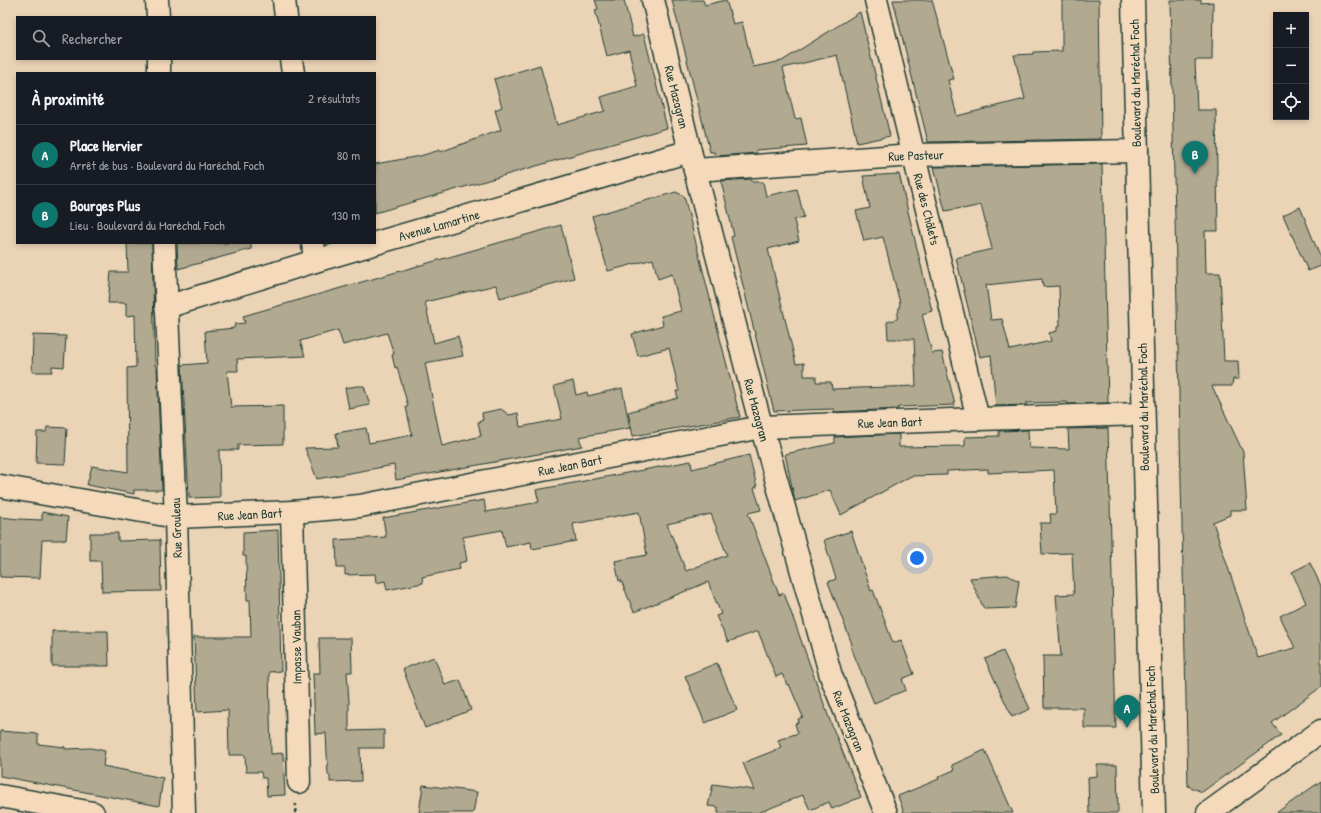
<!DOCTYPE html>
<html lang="fr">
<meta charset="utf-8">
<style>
:root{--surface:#171b24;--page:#242831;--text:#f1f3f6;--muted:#9ea1a6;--line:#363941;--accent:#0f766e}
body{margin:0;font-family:"Patrick Hand",sans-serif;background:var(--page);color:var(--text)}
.controls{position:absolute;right:12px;top:12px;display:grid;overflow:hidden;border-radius:0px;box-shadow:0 2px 6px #0003}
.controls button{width:36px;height:36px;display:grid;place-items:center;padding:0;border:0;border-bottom:1px solid var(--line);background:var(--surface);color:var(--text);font:20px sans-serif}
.you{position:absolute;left:917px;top:558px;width:14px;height:14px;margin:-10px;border:3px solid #fff;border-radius:50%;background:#1a73e8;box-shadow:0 0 0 6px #1a73e833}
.badge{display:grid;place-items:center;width:26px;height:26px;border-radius:50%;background:var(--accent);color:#fff;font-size:13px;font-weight:700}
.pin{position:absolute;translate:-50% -33px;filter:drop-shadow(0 1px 2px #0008)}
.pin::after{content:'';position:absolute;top:21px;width:14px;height:12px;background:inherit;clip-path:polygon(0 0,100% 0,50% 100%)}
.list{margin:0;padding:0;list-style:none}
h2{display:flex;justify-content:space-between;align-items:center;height:52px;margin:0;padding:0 16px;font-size:17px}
h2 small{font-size:13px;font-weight:400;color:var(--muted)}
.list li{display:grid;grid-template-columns:26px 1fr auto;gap:12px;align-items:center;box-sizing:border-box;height:60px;padding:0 16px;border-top:1px solid var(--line)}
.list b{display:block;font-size:15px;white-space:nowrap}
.list p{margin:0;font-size:13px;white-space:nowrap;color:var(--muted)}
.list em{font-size:13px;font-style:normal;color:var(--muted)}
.icon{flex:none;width:22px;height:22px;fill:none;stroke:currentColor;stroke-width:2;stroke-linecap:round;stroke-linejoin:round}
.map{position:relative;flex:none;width:1321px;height:813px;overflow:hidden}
.search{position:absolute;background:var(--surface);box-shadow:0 2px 6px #0003;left:16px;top:16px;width:360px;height:44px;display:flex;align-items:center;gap:10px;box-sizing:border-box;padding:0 14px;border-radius:0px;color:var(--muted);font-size:15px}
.panel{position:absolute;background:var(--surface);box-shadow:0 2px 6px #0003;left:16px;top:72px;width:360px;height:172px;border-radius:0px}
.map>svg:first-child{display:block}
.building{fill:#b2a991;stroke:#1f3d34;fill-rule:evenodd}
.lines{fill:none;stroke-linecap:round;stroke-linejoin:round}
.minor-casing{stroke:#1f3d34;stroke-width:25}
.major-casing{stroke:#1f3d34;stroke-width:25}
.path{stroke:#1f3d34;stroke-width:2.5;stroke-dasharray:4 3;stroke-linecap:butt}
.minor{stroke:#f4d9bb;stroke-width:22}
.major{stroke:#f4d9bb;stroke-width:22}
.labels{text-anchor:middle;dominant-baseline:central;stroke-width:3;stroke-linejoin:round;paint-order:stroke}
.street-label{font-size:13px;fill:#1f3d34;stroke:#f4d9bb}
</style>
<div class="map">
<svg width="1321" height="813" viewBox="0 0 1321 813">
<rect width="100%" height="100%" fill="#ebd3b6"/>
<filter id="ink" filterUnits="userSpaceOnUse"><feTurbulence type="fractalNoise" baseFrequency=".025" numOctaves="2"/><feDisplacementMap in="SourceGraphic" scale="8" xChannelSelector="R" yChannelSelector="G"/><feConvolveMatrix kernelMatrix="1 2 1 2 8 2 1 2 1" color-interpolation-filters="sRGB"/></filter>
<g filter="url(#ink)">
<!-- building -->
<g class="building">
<polygon points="595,0 624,0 633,37 644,34 667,128 375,213 375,164 420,156 440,150 440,152 501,130 495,110 502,107 494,79 540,65 557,125 605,111 601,97 637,86 629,50 607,56 595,10 598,9"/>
<polygon points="672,0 703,0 705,5 726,0 733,24 742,22 753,67 782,61 860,12 890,136 857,143 837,55 783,68 795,119 801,118 807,146 756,150 757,153 715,156 714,152 710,152"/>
<polygon points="893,0 932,0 954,79 948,80 957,116 1025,99 1014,55 1033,54 1033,52 1062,51 1062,0 1099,0 1101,139 928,142"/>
<polygon points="1170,0 1201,0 1201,3 1213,2 1212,60 1195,60 1197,110 1216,110 1218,231 1205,231 1206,273 1220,273 1224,361 1238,361 1239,379 1233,379 1232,386 1212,386 1243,452 1247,510 1230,510 1230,515 1213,522 1258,658 1295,648 1280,616 1306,603 1292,572 1310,563 1321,586 1321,687 1272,723 1281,735 1202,792 1188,786"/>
<path d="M1102 164 1108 403 1068 404 1067 402 1026 403V405L996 406 991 355 980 357 956 258 992 249 981 205 963 209 962 208 945 211 934 167ZM1042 279 1043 287 1059 286 1060 326 1057 327V331L1049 333 1051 341 1010 350 1002 319 991 320 986 285Z"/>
<polygon points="899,174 932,311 922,314 932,353 942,352 955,405 898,407 898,409 834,412 834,409 774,411 731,237 734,236 721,181 751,179 752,182 763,182 766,196 797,189 804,217 794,220 799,241 768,249 796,364 804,363 804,376 816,376 816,382 831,382 832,389 916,386 914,339 888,339 887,322 897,319 900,303 883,237 864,241 856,211 870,208 863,176"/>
<polygon points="676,192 684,196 740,417 633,436 628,412 678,398 676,391 679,391 669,348 638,356 632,334 663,325 661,316 681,311 672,274 658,279 653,259 608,271 592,216"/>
<polygon points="1300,207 1321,259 1321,266 1308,271 1283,215"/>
<polygon points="561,225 574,278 500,298 496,285 425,302 434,343 458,336 463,356 425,363 442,446 481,436 478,422 483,420 482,413 501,409 509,415 518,413 520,427 562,419 554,386 573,381 576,395 587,392 588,396 622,388 630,428 579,437 582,446 396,480 394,465 317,479 305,448 338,447 336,433 366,428 369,443 412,435 406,407 408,406 397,367 395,368 392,355 394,354 387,333 343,345 338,330 300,341 305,356 237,359 238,371 227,371 231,407 283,406 283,444 238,445 238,450 219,450 220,497 189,498 182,365 207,363 205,331 234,328 235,324 245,323 243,316"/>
<polygon points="127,243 152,243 155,366 157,366 162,490 134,490 134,494 87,485 92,466 128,472 127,368 136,367 135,315 126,316 126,303 108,303 111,272 128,272"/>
<polygon points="177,243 251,243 251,249 178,269"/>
<polygon points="33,335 66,336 64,367 52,366 52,372 32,372"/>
<polygon points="357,386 364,386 370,405 349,409 345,388"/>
<polygon points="47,427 67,428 65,464 36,463 37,432 46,432"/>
<polygon points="1108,428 1116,728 1084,728 1084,708 1044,708 1043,656 1061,656 1056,595 1074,594 1072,553 1042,554 1040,523 1051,523 1050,514 1056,514 1054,470 988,473 988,469 947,471 947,475 911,476 841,515 830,490 795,501 785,454 835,443 835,437 899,434 899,447 965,446 965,437 999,436 999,431 1028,430 1029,448 1069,449 1068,429"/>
<path d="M749 455 757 487 754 488 761 510 748 513 779 595 784 593 832 726 861 797 832 809 829 802 810 810 803 795 758 813H718V807L708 806 713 784 754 790 743 763 781 748 778 740 798 733 795 724 799 722 798 719 803 717 789 684 787 685 782 674 776 677 758 631 728 642 716 616 721 614 708 582 634 612 621 580 619 581 615 561 647 555 639 512 573 524 576 541 532 549 531 542 506 547 502 530 463 537 467 561 459 563 460 569 422 577 423 583 387 590 385 581 376 583 375 574 345 575V568H337L336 540 386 537 383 518 484 500 486 512 539 502 536 490 691 461 692 469ZM711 514 727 555 686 571 667 524Z"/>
<polygon points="42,512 68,517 66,540 42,540 40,578 0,577 0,517 19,519 42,520"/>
<polygon points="278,530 281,671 269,672 271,754 283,753 285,795 267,796 266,778 262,778 261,772 246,772 245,755 229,755 228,710 197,712 194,637 251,637 250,600 247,600 246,556 243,556 243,532"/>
<polygon points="851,531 871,591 873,590 893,643 901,640 914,674 902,679 906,690 874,703 850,645 852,644 828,582 836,579 824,540"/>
<polygon points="90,533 118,533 118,541 160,540 161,591 102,592 101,561 90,561"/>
<polygon points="1007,575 1019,581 1015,608 984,609 970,578"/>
<polygon points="52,631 108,631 109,666 52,666"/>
<polygon points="319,638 351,638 352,672 347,672 349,702 349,731 384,730 384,748 360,748 361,781 330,782 330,775 328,775 326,733 315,734 313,673 320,673"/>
<polygon points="1003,651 1030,709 1012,717 985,659"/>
<polygon points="434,657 445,685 460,680 471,710 425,728 403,669"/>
<polygon points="717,663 737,710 705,723 685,676"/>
<polygon points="0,731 38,734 38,744 65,747 65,749 91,748 105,751 103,766 163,778 159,806 0,776"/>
<polygon points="985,750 1013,813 904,813 898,796 939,779 938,777 954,770 952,765"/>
<polygon points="1097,765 1117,765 1118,813 1089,813 1088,777 1097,776"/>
<polygon points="1321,781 1321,813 1276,813"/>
<polygon points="423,785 477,792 473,813 419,813"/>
</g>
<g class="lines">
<defs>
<g id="minor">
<polyline points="157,0 158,17"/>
<polyline points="284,0 286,17"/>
<polyline points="653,0 690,151 758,414 831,676 886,813"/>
<polyline points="876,0 978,419"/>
<polyline points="159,59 159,73"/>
<polyline points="291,59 293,73"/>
<polyline points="695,170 914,155 1137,151"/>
<polyline points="164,243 176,517 184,813"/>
<polyline points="313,243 315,261"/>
<polyline points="166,307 315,261 690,151"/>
<polyline points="0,486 176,517 292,512 360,506 761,427 978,419 1143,414"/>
<polyline points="292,512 299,782"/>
<polyline points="0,796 93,813"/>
<polyline points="1208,813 1321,731"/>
</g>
<polyline id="major" points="1133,0 1154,813"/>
</defs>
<!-- minor casing -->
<use href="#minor" class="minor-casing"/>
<!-- major casing -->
<use href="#major" class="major-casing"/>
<!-- path -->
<polyline class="path" points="295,813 296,804"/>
<!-- minor -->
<use href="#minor" class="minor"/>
<!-- major -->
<use href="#major" class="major"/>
</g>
</g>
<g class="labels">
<!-- street labels -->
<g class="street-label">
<text transform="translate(1135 83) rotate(-91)">Boulevard du Maréchal Foch</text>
<text transform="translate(677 97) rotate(76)">Rue Mazagran</text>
<text transform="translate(916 155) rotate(-2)">Rue Pasteur</text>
<text transform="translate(927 209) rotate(76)">Rue des Châlets</text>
<text transform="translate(439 225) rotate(-16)">Avenue Lamartine</text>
<text transform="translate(1143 407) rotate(-91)">Boulevard du Maréchal Foch</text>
<text transform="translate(757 410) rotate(75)">Rue Mazagran</text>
<text transform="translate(890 422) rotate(-2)">Rue Jean Bart</text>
<text transform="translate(570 465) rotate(-11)">Rue Jean Bart</text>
<text transform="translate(250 514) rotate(-3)">Rue Jean Bart</text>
<text transform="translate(176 528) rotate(-92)">Rue Grouleau</text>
<text transform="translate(296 647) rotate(-91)">Impasse Vauban</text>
<text transform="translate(849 721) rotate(68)">Rue Mazagran</text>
<text transform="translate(1152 730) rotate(-92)">Boulevard du Maréchal Foch</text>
</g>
</g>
</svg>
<div class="controls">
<button>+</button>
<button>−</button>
<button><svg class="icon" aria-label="locate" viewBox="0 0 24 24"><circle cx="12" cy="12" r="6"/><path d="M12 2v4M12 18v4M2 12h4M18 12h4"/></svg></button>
</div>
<div class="you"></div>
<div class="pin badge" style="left:1127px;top:728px">A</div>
<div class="pin badge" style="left:1195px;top:174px">B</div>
<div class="search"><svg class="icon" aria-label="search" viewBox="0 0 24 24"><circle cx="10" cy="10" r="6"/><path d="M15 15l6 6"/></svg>Rechercher</div>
<section class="panel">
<h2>À proximité<small>2 résultats</small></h2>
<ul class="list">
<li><span class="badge">A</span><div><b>Place Hervier</b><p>Arrêt de bus · Boulevard du Maréchal Foch</p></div><em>80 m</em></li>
<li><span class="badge">B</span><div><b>Bourges Plus</b><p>Lieu · Boulevard du Maréchal Foch</p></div><em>130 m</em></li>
</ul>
</section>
</div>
